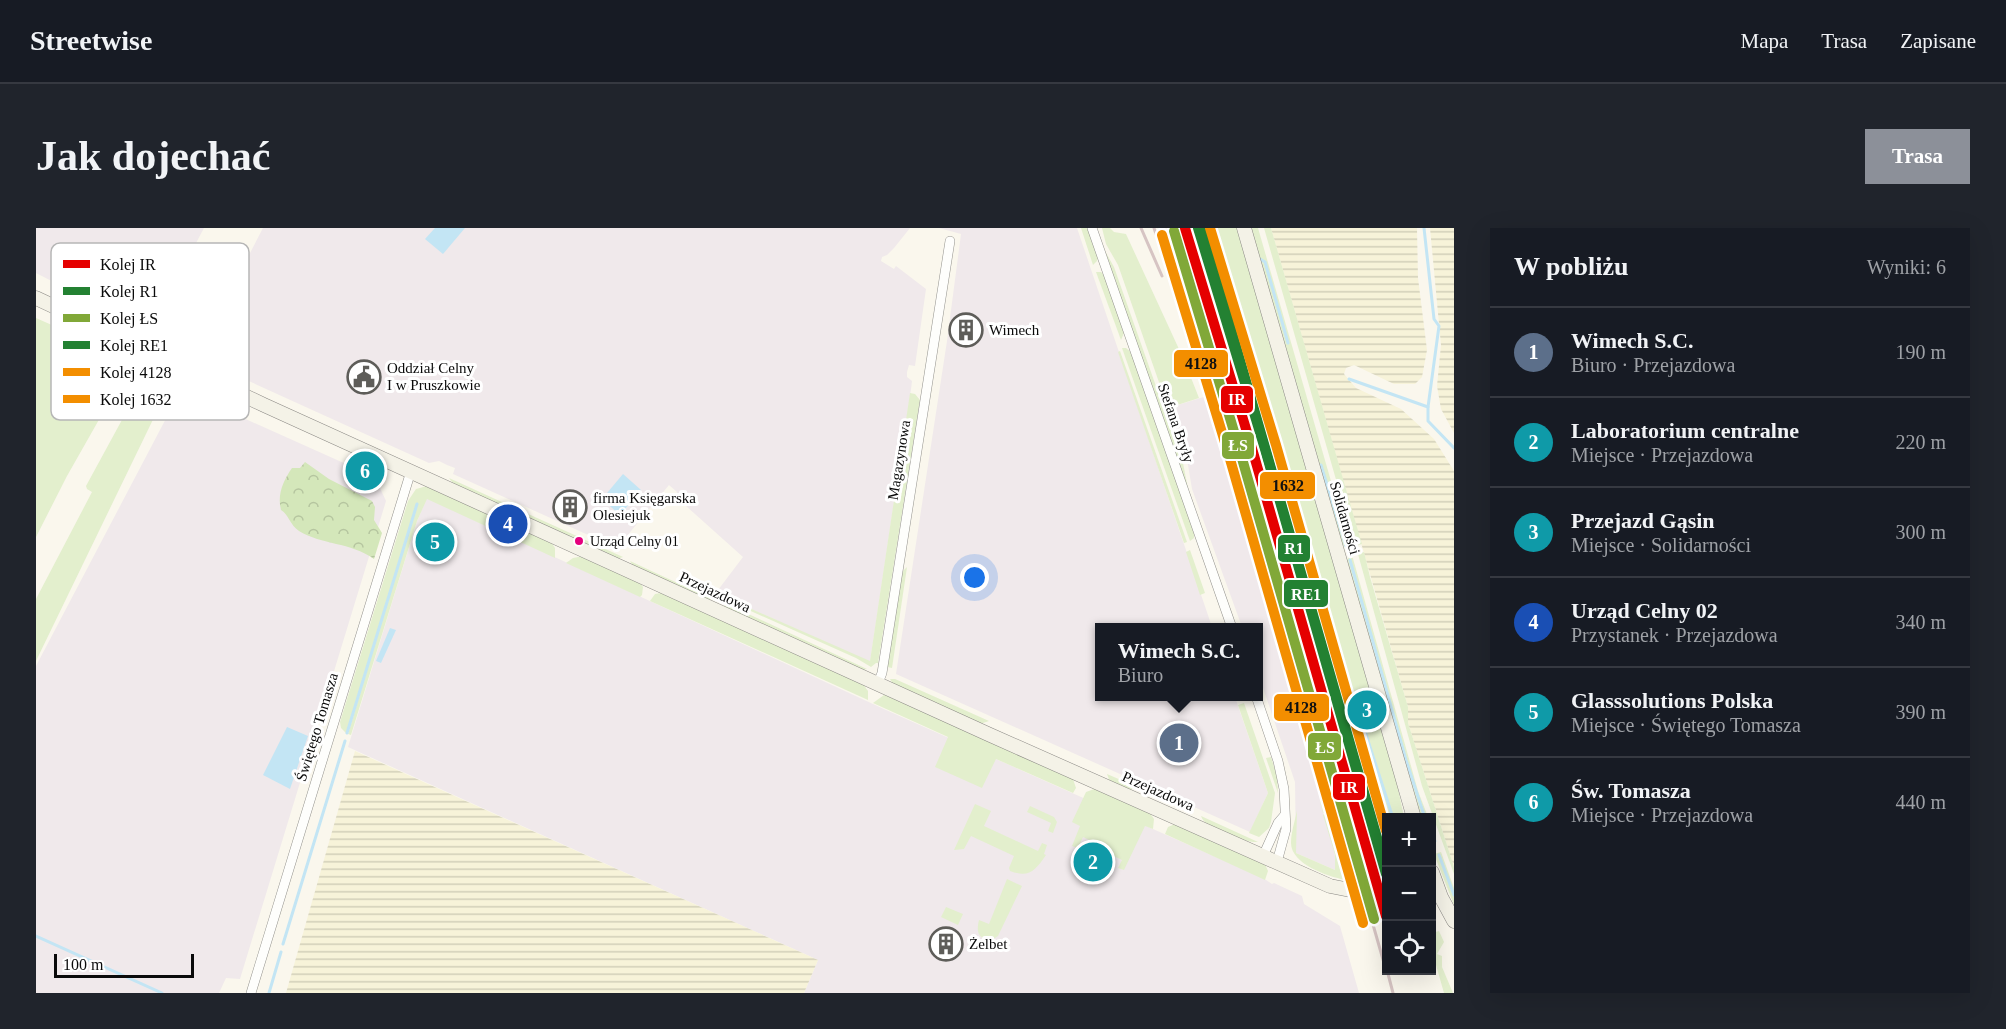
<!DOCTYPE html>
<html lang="pl">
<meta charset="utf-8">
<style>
:root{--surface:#171b24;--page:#20242c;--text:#f1f3f6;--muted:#9ea1a6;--line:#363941;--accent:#8c9099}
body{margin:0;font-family:Georgia,serif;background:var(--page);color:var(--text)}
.controls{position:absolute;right:18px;bottom:18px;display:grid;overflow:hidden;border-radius:0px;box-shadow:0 6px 24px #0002}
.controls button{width:54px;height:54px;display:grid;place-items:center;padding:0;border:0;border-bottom:2px solid var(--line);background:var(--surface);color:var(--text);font:30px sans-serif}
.scale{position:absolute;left:18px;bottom:15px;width:140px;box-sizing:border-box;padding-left:6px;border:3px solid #0a0a0a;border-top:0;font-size:16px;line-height:21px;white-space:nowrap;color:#0a0a0a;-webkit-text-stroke:4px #fff;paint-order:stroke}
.you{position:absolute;left:939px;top:350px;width:21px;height:21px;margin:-15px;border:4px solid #fff;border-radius:50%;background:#1a73e8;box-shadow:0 0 0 9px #1a73e833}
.badge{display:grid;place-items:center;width:39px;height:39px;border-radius:50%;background:var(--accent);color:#fff;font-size:20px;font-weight:700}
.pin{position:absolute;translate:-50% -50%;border:3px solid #fff;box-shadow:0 2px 6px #0006}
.popup{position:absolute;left:1059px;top:395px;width:168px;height:78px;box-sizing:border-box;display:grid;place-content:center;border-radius:0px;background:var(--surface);filter:drop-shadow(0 2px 4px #0005);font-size:20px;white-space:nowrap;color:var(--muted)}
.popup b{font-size:22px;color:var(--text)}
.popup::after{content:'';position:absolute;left:50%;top:100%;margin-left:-12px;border:12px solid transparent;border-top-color:var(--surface)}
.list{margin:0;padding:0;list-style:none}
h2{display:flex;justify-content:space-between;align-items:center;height:78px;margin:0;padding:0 24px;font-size:26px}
h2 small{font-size:20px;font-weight:400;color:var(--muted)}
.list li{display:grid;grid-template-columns:39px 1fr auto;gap:18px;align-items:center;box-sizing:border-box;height:90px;padding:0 24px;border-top:2px solid var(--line)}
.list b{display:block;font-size:22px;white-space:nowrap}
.list p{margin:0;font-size:20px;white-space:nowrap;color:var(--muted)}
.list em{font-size:20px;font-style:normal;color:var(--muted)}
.icon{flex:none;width:33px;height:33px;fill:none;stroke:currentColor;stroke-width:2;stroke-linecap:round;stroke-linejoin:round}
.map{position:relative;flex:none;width:1418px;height:765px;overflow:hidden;border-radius:0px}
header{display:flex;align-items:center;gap:36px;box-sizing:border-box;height:84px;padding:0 30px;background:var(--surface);border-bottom:2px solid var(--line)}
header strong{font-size:28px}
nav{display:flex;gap:33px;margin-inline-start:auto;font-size:21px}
.intro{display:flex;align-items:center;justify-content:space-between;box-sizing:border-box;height:144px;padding:0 36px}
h1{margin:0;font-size:42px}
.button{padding:15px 27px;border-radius:0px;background:var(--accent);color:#fff;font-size:21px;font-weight:700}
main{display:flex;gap:36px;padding:0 36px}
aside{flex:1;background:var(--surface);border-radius:0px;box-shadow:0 6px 24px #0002}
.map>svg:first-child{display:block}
.industrial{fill:#f0e9eb}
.farmland{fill:url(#farmland-rules)}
.grass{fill:#e3efcd}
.forest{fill:url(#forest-crowns)}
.water{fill:#c3e5f4}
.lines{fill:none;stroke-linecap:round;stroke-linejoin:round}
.stream{stroke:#c3e5f4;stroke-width:3}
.street-casing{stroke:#92918c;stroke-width:10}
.secondary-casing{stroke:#898783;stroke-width:15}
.street{stroke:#fefefc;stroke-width:9}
.secondary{stroke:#f4f2e7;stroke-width:14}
.rail{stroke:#d6c4c3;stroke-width:3}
.rail-1-casing{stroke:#fff;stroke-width:15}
.rail-2-casing{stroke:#fff;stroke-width:15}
.rail-3-casing{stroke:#fff;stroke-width:15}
.rail-4-casing{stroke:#fff;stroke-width:15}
.rail-5-casing{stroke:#fff;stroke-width:15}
.rail-6-casing{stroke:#fff;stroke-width:15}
.rail-1{stroke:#e50000;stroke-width:10}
.rail-2{stroke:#238132;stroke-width:10}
.rail-3{stroke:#81a838;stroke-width:10}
.rail-4{stroke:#238132;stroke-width:10}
.rail-5{stroke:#f38e00;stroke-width:10}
.rail-6{stroke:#f38e00;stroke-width:10}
.bus-dot{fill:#e5007d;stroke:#fff;stroke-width:2}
.labels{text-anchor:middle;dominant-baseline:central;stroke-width:6;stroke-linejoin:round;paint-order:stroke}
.bus-label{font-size:14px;fill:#0a0a0a;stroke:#fff;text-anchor:start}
.poi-label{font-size:15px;fill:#0a0a0a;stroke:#fff;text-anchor:start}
.street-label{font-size:15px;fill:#0a0a0a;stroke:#fff}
.key{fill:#fff;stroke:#b6b6b6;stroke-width:1.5}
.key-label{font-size:16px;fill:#0a0a0a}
.line-badge{stroke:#fff;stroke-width:2}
.badge-label{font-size:16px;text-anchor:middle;font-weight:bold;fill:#fff}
.pale-badge-label{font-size:16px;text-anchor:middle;font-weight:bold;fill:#111}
</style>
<header>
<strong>Streetwise</strong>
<nav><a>Mapa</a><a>Trasa</a><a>Zapisane</a></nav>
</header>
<div class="intro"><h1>Jak dojechać</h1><a class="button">Trasa</a></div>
<main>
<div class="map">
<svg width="1418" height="765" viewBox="0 0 1418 765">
<defs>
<pattern id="farmland-rules" width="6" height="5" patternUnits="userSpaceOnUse" patternTransform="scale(1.5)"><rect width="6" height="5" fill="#f7f3d9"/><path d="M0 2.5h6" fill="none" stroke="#d2cfb9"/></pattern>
<pattern id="forest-crowns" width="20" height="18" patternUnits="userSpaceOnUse" patternTransform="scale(1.5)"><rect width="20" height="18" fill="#d4e7ba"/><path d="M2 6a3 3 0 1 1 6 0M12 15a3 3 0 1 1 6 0" fill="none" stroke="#b5c59f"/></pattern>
</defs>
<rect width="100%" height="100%" fill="#faf7ed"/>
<!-- industrial -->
<g class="industrial">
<polygon points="0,0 168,0 152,30 185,48 148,121 0,45"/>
<polygon points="227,0 874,0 858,20 851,27 846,29 845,33 858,41 860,38 890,61 879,138 873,137 871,144 871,149 876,153 875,161 834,434 693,371 691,366 682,362 707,329 640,269 641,264 633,257 581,320 417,246 419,240 411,237 403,233 393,235 160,129"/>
<polygon points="903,0 1041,0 1176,399 1064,400 1064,468 1199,469 1232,565 1214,604 860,446 911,113 925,6"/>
<polygon points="145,162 339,249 350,273 204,751 190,750 183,765 0,765 0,438"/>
<polygon points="1174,167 1194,229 1292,571 1284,573 1299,627 1299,642 1260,625 1259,554 1223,448 1222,400 1206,399 1156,261 1152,237 1132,180"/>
<polygon points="391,270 850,482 1227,650 1236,656 1238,655 1266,668 1268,676 1304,698 1323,765 768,765 782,732 312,519 381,293"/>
</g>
<!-- farmland -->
<g class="farmland">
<polygon points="1235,0 1381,0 1382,50 1391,122 1386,149 1379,156 1358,156 1318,137 1310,140 1308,146 1320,160 1365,181 1398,211 1418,243 1418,639 1372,495 1372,479"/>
<polygon points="1394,0 1418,0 1418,205 1405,181 1401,158 1405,117"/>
<polygon points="319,523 782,732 768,765 250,765"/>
</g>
<!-- grass -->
<g class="grass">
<polygon points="1045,0 1052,0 1062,29 1061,33 1057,37"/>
<polygon points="1066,0 1074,0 1078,4 1090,6 1148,132 1163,170 1132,180 1082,37 1070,16"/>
<polygon points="1177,0 1202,0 1359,546 1368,589 1353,589 1312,466"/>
<polygon points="1213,0 1222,0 1314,319 1305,317"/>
<polygon points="1228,0 1235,0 1318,289 1326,316 1319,318"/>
<polygon points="1069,23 1078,39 1147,235 1153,266"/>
<polygon points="1060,44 1065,44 1068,47 1088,105 1085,112"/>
<polygon points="0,90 79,125 94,137 31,248 0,309"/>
<polygon points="1086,120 1090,120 1095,124 1158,305 1158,310 1154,313"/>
<polygon points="1084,123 1151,314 1148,315 1082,124"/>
<polygon points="118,133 141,142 0,433 0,371 56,264 51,261 50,258"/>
<polygon points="874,165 879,166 884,172 842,435 840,435 835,439 820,430 688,371 691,366 693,371 834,433"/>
<polygon points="413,250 587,329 581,331 419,258"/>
<polygon points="391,258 471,292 469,297 475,299 477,295 515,314 519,320 519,330 391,271 381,293 315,507 312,506 381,276 310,505 305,500 304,494 372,273 380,261"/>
<polygon points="1154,322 1169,365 1164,367 1150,324"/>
<polygon points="1328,324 1334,349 1372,479 1372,495 1418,639 1418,646 1386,558 1322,326"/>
<polygon points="1316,327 1382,563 1392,589 1385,589 1376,568 1310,336 1312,330"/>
<polygon points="547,328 604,355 607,359 606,367 604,369 530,335 537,330"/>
<polygon points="594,333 676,371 672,372 597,338"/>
<polygon points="871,339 856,440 851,439 866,344"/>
<polygon points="625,365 631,365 827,456 832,463 832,472 614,373 619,366"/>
<polygon points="688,377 706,383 831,441 825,442 690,381"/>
<polygon points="854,451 859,451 953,493 947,495 941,495 857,456"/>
<polygon points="848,467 855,468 1037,551 1040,560 1037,565 960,531 946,560 899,539 912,509 837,475"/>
<polygon points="1208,475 1239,565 1235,594 1233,600 1223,609 1213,605 1232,565 1202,477"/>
<polygon points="1235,529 1241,548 1242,565 1230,530"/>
<polygon points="1071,546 1101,559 1092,562 1074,554"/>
<polygon points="1061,560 1111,581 1118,591 1117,601 1109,598 1088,642 1082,640 1086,632 1069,624 1070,620 1047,609 1042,620 1036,618 1044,598 1036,594 1050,564"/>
<path d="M1290 571 1302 616 1306 617 1310 630 1315 629 1322 653 1312 652 1311 644 1317 642 1313 633 1305 635 1309 652C1291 648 1255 636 1255 615 1255 604 1259 593 1261 582L1260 625 1299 642V627L1287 587 1290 585H1287L1284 573Z"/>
<path d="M939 576 955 583 948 598 1002 623 1006 615 1011 617 1008 626 1010 627C999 643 993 650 974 643L973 640 978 628 935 608 928 621 918 622Z"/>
<polygon points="994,578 1018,589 1021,594 1017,605 1012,603 1015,595 991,584"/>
<path d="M1165 588 1222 614C1208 615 1169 602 1165 588Z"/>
<polygon points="1139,596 1228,634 1232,643 1229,652 1129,606 1132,599"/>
<polygon points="1405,624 1418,660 1418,677 1398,626"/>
<path d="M971 651 986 658 962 708 956 712C942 712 940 704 943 692L953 696Z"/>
<polygon points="910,679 927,686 922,697 905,689"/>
<polygon points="1403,703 1408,714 1401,726 1406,728 1406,739 1417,765 1408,765 1396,723 1396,705"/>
</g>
<!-- forest -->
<path class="forest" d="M269 234 293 251 336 273 339 279 338 292 346 305 338 331C314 314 286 317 263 303 254 297 253 287 245 282 241 267 247 253 256 240H264Z"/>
<!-- water -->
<g class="water">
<polygon points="399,0 429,0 407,26 389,11"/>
<polygon points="587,246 605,262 584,287 566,271"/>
<polygon points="354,400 360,402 345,435 340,433"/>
<polygon points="251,499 272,508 254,561 227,547"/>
</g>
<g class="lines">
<!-- stream -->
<g class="stream">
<polyline points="1179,0 1294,395 1321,477"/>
<polyline points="1388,0 1398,91 1403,98 1392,179 1392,193 1418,220"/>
<polyline points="1224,31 1229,34 1252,115"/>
<polyline points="1313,151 1392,179"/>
<polyline points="1285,237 1310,318"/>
<polyline points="1314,332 1370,532 1389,590"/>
<polyline points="1326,494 1357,590"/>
<polyline points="311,505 381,276"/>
<polyline points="1396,605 1399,613"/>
<polyline points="1403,627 1418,667"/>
<polyline points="0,708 126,765"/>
<polyline points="247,716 309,513"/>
<polyline points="233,765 245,724"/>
</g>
<defs>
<g id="street">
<polyline points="1056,0 1196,400"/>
<polyline points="145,139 190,51"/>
<polyline points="842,455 846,445 914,13"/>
<polyline points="1220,468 1242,533 1248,561 1250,601 1241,634"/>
<polyline points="1227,628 1242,595 1248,588"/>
<polyline points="215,765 375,243"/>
</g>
<g id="secondary">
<polyline points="1208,0 1378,590"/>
<polyline points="0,70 228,177 952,506 1294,658 1319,663 1350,658"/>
<polyline points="1396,644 1405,669 1418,693"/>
</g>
</defs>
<!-- street casing -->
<use href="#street" class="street-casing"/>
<!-- secondary casing -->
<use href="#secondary" class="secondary-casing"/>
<!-- street -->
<use href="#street" class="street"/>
<!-- secondary -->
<use href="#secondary" class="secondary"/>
<!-- rail -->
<g class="rail">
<polyline points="1105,0 1126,48"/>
<path d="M1118 0C1141 69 1173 134 1196 204L1350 742"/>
<polyline points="1351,742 1357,765"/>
</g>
<defs>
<polyline id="rail-1" points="1149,0 1217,224 1350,688"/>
<polyline id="rail-2" points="1166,0 1350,641"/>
<polyline id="rail-3" points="1138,3 1205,227 1338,691"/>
<polyline id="rail-4" points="1162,0 1229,221 1350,646"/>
<polyline id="rail-5" points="1126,7 1194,231 1327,695"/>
<polyline id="rail-6" points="1174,0 1240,217 1350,603"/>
</defs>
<!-- rail-1 casing -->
<use href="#rail-1" class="rail-1-casing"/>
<!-- rail-2 casing -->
<use href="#rail-2" class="rail-2-casing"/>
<!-- rail-3 casing -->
<use href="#rail-3" class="rail-3-casing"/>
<!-- rail-4 casing -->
<use href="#rail-4" class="rail-4-casing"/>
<!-- rail-5 casing -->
<use href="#rail-5" class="rail-5-casing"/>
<!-- rail-6 casing -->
<use href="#rail-6" class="rail-6-casing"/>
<!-- rail-1 -->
<use href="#rail-1" class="rail-1"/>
<!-- rail-2 -->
<use href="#rail-2" class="rail-2"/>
<!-- rail-3 -->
<use href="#rail-3" class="rail-3"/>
<!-- rail-4 -->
<use href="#rail-4" class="rail-4"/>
<!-- rail-5 -->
<use href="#rail-5" class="rail-5"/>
<!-- rail-6 -->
<use href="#rail-6" class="rail-6"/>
</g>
<!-- icons -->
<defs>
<symbol id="building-ring" viewBox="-11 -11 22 22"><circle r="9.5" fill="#fff" stroke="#5e5d59" stroke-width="1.5"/><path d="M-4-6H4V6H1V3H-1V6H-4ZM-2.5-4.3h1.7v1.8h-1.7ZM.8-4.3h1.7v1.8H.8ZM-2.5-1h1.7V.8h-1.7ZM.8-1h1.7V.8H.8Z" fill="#5e5d59"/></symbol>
<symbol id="civic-ring" viewBox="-11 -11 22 22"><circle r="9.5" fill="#fff" stroke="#5e5d59" stroke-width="1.5"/><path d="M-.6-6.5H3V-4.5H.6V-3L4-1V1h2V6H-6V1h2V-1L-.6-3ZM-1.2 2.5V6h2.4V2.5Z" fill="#5e5d59"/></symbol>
</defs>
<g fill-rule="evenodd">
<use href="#building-ring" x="911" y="83" width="38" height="38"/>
<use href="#civic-ring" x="309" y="130" width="38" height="38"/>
<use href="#building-ring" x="515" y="260" width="38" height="38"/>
<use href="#building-ring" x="891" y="697" width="38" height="38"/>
</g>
<!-- markers -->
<circle class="bus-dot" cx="543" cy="313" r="5"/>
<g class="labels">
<!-- bus labels -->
<g class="bus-label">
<text x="554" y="313">Urząd Celny 01</text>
</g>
<!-- poi labels -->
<g class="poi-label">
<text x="953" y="102">Wimech</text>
<text x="351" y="140">Oddział Celny<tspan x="351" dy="17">I w Pruszkowie</tspan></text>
<text x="557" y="270">firma Księgarska<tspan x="557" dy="17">Olesiejuk</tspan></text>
<text x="933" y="716">Żelbet</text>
</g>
<!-- street labels -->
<g class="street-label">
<text transform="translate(1140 195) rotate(71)">Stefana Bryły</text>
<text transform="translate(863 232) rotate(-81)">Magazynowa</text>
<text transform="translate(1309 290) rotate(74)">Solidarności</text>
<text transform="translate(679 364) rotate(25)">Przejazdowa</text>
<text transform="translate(281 499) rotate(-73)">Świętego Tomasza</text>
<text transform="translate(1122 563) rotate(24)">Przejazdowa</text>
</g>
</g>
<!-- legend -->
<rect x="15" y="15" width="198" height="177" rx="9" class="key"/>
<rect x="27" y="32" width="27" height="8" fill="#e50000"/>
<rect x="27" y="59" width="27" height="8" fill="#238132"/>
<rect x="27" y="86" width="27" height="8" fill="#81a838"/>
<rect x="27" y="113" width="27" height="8" fill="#238132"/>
<rect x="27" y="140" width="27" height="8" fill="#f38e00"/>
<rect x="27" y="167" width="27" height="8" fill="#f38e00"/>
<g class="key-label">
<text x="64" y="42">Kolej IR</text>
<text x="64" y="69">Kolej R1</text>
<text x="64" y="96">Kolej ŁS</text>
<text x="64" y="123">Kolej RE1</text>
<text x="64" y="150">Kolej 4128</text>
<text x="64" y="177">Kolej 1632</text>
</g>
<g class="line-badge">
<rect x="1137" y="121" width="56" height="29" rx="6" fill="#f38e00"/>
<rect x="1184" y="157" width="34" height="29" rx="6" fill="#e50000"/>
<rect x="1185" y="203" width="34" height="29" rx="6" fill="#81a838"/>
<rect x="1223" y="243" width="57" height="29" rx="6" fill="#f38e00"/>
<rect x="1241" y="306" width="34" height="29" rx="6" fill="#238132"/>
<rect x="1247" y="351" width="46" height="29" rx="6" fill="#238132"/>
<rect x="1237" y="465" width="57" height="29" rx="6" fill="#f38e00"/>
<rect x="1271" y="504" width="35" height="29" rx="6" fill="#81a838"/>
<rect x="1296" y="545" width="34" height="28" rx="6" fill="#e50000"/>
</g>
<g class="badge-label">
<text x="1201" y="177">IR</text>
<text x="1202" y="223">ŁS</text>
<text x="1258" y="326">R1</text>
<text x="1270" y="372">RE1</text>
<text x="1289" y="525">ŁS</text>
<text x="1313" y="565">IR</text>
</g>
<g class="pale-badge-label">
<text x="1165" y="141">4128</text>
<text x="1252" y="263">1632</text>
<text x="1265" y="485">4128</text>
</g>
</svg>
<div class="controls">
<button>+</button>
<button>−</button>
<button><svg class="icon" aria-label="locate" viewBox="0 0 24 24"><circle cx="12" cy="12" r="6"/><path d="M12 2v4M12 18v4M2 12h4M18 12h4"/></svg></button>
</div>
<div class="scale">100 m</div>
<div class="you"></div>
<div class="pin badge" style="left:1143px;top:515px;background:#5c6f8a">1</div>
<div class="popup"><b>Wimech S.C.</b>Biuro</div>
<div class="pin badge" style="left:1057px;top:634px;background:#0f9aa8">2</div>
<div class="pin badge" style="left:1331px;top:482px;background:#0f9aa8">3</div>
<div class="pin badge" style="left:472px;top:296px;background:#1a4fb4">4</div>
<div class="pin badge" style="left:399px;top:314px;background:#0f9aa8">5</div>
<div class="pin badge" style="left:329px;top:243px;background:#0f9aa8">6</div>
</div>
<aside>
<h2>W pobliżu<small>Wyniki: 6</small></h2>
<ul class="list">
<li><span class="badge" style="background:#5c6f8a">1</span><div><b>Wimech S.C.</b><p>Biuro · Przejazdowa</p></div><em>190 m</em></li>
<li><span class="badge" style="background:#0f9aa8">2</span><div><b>Laboratorium centralne</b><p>Miejsce · Przejazdowa</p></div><em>220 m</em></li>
<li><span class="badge" style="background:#0f9aa8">3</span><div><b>Przejazd Gąsin</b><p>Miejsce · Solidarności</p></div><em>300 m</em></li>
<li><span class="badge" style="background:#1a4fb4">4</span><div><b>Urząd Celny 02</b><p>Przystanek · Przejazdowa</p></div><em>340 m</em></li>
<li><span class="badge" style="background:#0f9aa8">5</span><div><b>Glasssolutions Polska</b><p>Miejsce · Świętego Tomasza</p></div><em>390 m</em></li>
<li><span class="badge" style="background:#0f9aa8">6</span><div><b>Św. Tomasza</b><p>Miejsce · Przejazdowa</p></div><em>440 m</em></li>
</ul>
</aside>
</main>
